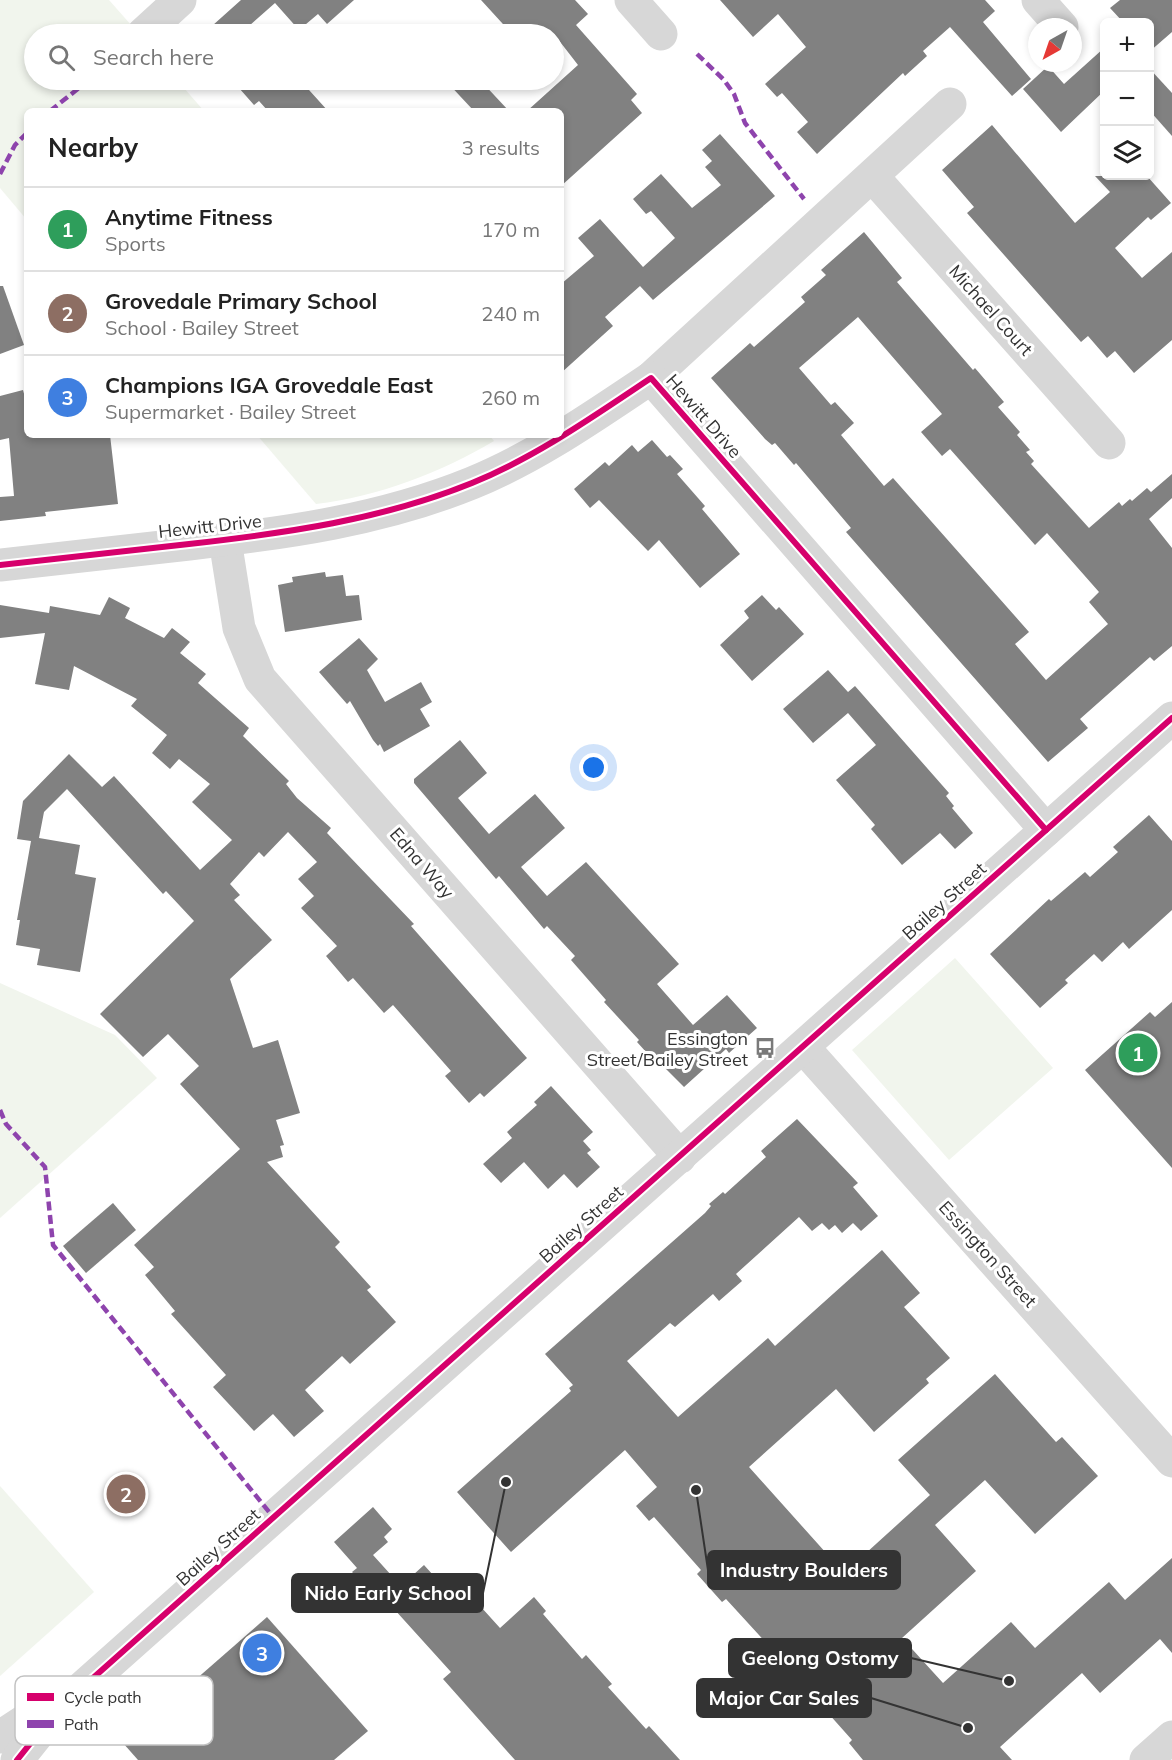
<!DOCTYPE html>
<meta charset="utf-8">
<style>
:root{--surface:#fff;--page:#f2f2f2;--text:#222;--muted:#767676;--line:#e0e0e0;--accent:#111827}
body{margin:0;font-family:Mulish,sans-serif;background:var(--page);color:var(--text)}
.controls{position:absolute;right:18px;top:18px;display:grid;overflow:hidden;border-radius:9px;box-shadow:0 3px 9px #0003}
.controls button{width:54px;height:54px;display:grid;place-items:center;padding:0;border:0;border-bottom:2px solid var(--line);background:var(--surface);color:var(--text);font:30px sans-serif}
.compass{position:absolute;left:1028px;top:18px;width:54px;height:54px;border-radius:50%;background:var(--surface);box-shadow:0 3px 9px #0003;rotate:220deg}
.you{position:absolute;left:594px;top:768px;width:21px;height:21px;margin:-15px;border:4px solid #fff;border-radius:50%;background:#1a73e8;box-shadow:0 0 0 9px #1a73e833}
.badge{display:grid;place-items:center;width:39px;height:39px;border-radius:50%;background:var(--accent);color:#fff;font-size:20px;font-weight:700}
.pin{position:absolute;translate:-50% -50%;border:3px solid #fff;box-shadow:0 2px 6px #0006}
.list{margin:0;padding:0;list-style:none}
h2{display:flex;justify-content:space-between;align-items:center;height:78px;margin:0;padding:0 24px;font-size:26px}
h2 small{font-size:20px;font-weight:400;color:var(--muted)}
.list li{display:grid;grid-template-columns:39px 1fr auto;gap:18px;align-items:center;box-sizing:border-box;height:84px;padding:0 24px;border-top:2px solid var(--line)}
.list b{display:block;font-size:22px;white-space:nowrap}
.list p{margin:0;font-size:20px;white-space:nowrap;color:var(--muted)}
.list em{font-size:20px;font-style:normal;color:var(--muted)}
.icon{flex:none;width:33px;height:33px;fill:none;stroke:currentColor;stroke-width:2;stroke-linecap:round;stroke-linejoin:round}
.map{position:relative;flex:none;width:1172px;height:1760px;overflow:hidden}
.search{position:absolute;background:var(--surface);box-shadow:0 3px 9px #0003;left:24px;top:24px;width:540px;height:66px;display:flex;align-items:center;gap:15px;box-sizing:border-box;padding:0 21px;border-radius:33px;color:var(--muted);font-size:22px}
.panel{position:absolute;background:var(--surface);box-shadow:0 3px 9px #0003;left:24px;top:108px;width:540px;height:330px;border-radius:9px}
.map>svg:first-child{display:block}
.green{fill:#f1f5ed}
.building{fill:#818181;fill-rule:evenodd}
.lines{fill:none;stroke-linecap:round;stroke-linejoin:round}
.minor{stroke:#d7d7d7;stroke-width:33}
.quiet{stroke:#8e44ad;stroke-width:4.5;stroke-dasharray:9 4.5;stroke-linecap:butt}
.cycleway-casing{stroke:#fff;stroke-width:10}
.cycleway{stroke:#d6006c;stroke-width:6}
.labels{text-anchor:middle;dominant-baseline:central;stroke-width:6;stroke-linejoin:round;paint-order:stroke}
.street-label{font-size:18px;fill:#333;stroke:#fff}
.poi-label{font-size:18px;fill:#333;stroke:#fff;text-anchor:end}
.key{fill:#fff;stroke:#c2c2c2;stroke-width:1.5}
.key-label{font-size:16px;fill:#333}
.leader{fill:none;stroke:#333;stroke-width:2}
.callout-dot{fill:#333;stroke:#fff;stroke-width:2}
.callout{fill:#333;stroke:#333;stroke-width:2}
.callout-label{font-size:20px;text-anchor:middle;font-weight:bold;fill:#fff}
</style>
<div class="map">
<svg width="1172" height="1760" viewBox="0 0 1172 1760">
<rect width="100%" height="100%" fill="#fff"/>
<!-- green -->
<g class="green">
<polygon points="0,0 109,0 139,34 34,34 34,80 177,80 204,111 27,111 27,220 0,188"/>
<path d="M257 435H489L494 441C442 472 377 497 316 504Z"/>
<polygon points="955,958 1053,1068 949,1160 852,1050"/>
<polygon points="0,983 115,1035 157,1078 0,1218"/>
<polygon points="0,1486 94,1592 0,1676"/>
</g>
<!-- building -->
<g class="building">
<polygon points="241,0 354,0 327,24 318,14 299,30 275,3 240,34 203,34"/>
<polygon points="481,0 575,0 588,14 576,25 637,94 631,100 642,113 561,186 561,111 527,111 578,65 554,34 512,34"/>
<polygon points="720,0 985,0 995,11 983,22 1031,79 1012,96 950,27 923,51 927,56 905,76 903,73 817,154 797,132 808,122 782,93 777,97 765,84 806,47 778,14 753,37"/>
<polygon points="1120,0 1172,0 1172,32 1149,52 1149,22 1123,22 1110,8"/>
<polygon points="1104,48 1104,91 1061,132 1023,89 1048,66 1064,84"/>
<polygon points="1149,68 1172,93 1172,136 1149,110"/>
<polygon points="240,80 300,80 328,111 268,111 259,101 254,105 239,88 244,84"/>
<polygon points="445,80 480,80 509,111 474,111"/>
<polygon points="992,125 1075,223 1110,192 1095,176 1147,176 1171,203 1151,220 1148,217 1115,248 1142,278 1172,252 1172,340 1134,373 1115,351 1107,358 1088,336 1081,342 967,213 974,207 942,170"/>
<polygon points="720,134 775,196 653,300 640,286 605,317 613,326 561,373 561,284 594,256 578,238 600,219 643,267 675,238 651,211 646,214 633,199 661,174 692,208 721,185 705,167 712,161 702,150"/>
<path d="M864 232 902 278 897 282 973 370 975 368 1004 402 998 407 1020 432 1017 435 1030 450 1026 452 1034 461 1031 464 1089 528 1119 502 1122 506 1130 499 1132 501 1147 488 1151 492 1172 474V498L1149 519 1172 548V646L1154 661 1150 657 1080 719 1088 728 1048 762 846 532 851 528 796 463 794 465 775 443 772 445 765 439 711 378 750 343 754 347 805 302 801 297 826 275 821 270ZM858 317 942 414 921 432 942 456 950 449 1035 545 1047 533 1099 592 1089 602 1108 624 1046 680 1015 644 1029 632 893 478 884 486 841 435 854 423 835 402 831 405 799 368Z"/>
<polygon points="0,286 3,286 24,345 0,354"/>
<polygon points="23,390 27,405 27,435 110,435 118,504 45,512 46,516 0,521 0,497 14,496 9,438 0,440 0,396"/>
<polygon points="652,440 667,457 670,455 683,469 677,474 705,506 702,509 740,554 700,588 659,540 648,551 599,500 590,508 574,489 605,462 609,466 632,445 638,452"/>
<polygon points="325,572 326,577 343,575 346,596 359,595 362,620 285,632 278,585 293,582 292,577"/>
<polygon points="762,595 776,610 779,607 804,634 752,681 720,645 749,618 744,611"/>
<polygon points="109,597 130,608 125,618 164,638 172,628 190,642 180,653 206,674 198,683 249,728 243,736 289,781 286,784 297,798 331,828 327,833 414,924 411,926 527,1058 484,1097 480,1093 469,1103 445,1076 451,1071 393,1005 384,1013 353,978 348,982 326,956 337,946 301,908 314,896 298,879 317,862 288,832 264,857 259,852 230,884 240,895 234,900 272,940 230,979 253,1048 278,1040 300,1113 276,1120 284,1145 280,1146 283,1157 267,1162 340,1242 335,1247 371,1287 367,1290 396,1322 350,1364 342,1356 305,1390 324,1411 294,1437 273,1414 254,1431 213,1387 226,1375 171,1314 175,1311 145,1275 154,1267 134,1245 240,1149 180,1084 199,1066 168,1034 143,1057 100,1014 194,921 166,891 163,894 67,789 44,812 39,838 80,845 75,874 96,878 80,972 37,965 40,949 16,945 20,920 17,920 31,841 17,839 23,801 69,754 102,787 114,776 200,870 232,840 192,802 210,784 179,759 170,769 152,753 167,735 131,706 137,699 74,666 69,690 35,684 45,633 0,638 0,605 49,613 50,606 100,615"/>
<polygon points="359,638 378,659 367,670 385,702 421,682 432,702 420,709 430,726 384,752 380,744 378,746 373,740 350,701 347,704 319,672"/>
<polygon points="828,670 848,692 855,686 949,793 946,796 954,806 952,808 973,833 955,849 940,833 902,865 871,829 875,825 836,780 876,745 848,713 813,743 783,709"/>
<polygon points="460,740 487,773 458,798 489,834 535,794 565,828 521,867 547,896 586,862 679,964 657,984 693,1025 727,995 757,1028 729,1053 726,1049 684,1087 658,1061 656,1063 637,1042 639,1040 604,1002 606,1000 571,960 575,956 547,926 544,929 499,876 496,879 414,783 414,779"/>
<polygon points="1149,815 1172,841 1172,910 1129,949 1123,942 1102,962 1094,954 1065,980 1068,983 1040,1008 990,954 1049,899 1051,901 1085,872 1090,877 1118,852 1113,847"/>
<polygon points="1172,1002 1172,1168 1085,1070 1150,1012 1155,1017"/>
<polygon points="551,1086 593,1132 583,1141 591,1150 587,1153 600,1167 577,1188 564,1174 548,1189 524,1162 501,1183 483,1164 512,1138 507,1132 537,1105 534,1102"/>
<polygon points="797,1119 858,1183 853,1187 878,1216 861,1231 853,1223 842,1233 835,1225 829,1230 822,1223 812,1231 799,1217 736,1274 742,1281 719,1301 713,1294 675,1327 670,1323 627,1361 678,1417 768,1338 775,1346 882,1250 920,1293 904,1307 950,1358 926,1379 929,1383 874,1432 836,1389 749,1467 844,1573 930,1495 898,1460 995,1374 1056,1442 1062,1437 1098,1476 1035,1534 985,1480 935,1525 976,1571 902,1638 943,1683 1011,1622 1035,1648 1109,1582 1125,1600 1172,1558 1172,1653 1160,1639 1100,1693 1082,1673 1000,1747 1012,1760 863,1760 849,1743 852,1740 795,1676 791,1679 766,1651 770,1647 726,1599 722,1602 697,1574 701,1570 654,1517 649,1521 636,1506 657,1487 625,1450 511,1552 457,1492 571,1391 569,1388 573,1385 545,1354 705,1213 711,1206 709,1204 723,1192 725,1194 766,1157 761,1151"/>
<polygon points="113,1203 136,1230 86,1273 63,1246"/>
<polygon points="373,1507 392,1529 384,1537 388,1542 373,1555 401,1586 424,1565 461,1606 472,1597 500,1628 534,1597 546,1611 543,1614 582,1659 586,1655 612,1684 608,1687 646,1729 649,1726 680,1760 515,1760 443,1679 451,1672 385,1599 381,1603 367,1588 352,1572 357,1568 334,1542"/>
<polygon points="267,1617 368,1731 334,1760 138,1760 123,1743"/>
</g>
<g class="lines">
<!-- minor -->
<g class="minor">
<polyline points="631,0 661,34"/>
<polyline points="1038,0 1062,27"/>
<polyline points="143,34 180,0"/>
<polyline points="873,177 1109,443"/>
<polyline points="651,378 950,104"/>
<polyline points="225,540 239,628 260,679 680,1157"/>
<path d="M0 565C63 558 126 551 189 544 286 533 381 520 472 483 536 457 594 416 651 378L1046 830"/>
<polyline points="803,1047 1172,1461"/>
<polyline points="0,1737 38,1712 55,1710"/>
<polyline points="17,1760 57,1710 1172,718"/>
<polyline points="1146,1760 1172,1737"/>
</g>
<!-- quiet -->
<g class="quiet">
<polyline points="697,54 724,80 734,94 745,123 804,199"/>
<polyline points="50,111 89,80"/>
<polyline points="0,174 15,145 27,133"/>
<polyline points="0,1110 6,1124 45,1167 53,1245 274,1518"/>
</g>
<defs>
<g id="cycleway">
<path d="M0 565C63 558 126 551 189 544 286 533 381 520 472 483 536 457 594 416 651 378L1046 830"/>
<polyline points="17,1760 57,1710 1172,718"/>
</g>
</defs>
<!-- cycleway casing -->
<use href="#cycleway" class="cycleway-casing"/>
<!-- cycleway -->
<use href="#cycleway" class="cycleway"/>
</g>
<!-- icons -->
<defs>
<symbol id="bus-bare" viewBox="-9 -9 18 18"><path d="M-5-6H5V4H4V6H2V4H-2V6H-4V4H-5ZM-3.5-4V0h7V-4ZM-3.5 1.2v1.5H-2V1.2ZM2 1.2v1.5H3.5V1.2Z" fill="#7a7a7a" stroke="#fff" stroke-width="2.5" paint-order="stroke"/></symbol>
</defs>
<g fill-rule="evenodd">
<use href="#bus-bare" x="750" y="1033" width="30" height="30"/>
</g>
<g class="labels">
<!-- street labels -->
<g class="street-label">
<text transform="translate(991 310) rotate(48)">Michael Court</text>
<text transform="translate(704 416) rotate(49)">Hewitt Drive</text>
<text transform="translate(210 526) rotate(-6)">Hewitt Drive</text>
<text transform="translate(422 863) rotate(49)">Edna Way</text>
<text transform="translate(944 901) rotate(-42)">Bailey Street</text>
<text transform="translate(581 1224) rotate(-42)">Bailey Street</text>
<text transform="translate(988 1254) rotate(48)">Essington Street</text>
<text transform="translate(218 1547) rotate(-42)">Bailey Street</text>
</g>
<!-- poi labels -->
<g class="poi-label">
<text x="748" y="1038">Essington<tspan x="748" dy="21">Street/Bailey Street</tspan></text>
</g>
</g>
<!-- legend -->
<rect x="15" y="1676" width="198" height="69" rx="9" class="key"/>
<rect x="27" y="1693" width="27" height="8" fill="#d6006c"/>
<rect x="27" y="1720" width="27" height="8" fill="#8e44ad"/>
<g class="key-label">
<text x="64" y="1703">Cycle path</text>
<text x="64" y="1730">Path</text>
</g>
<!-- callouts -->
<path class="leader" d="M696 1490L708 1570M506 1482L483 1593M1009 1681L911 1658M968 1728L871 1698"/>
<g class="callout-dot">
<circle cx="696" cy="1490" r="6"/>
<circle cx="506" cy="1482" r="6"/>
<circle cx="1009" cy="1681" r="6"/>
<circle cx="968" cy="1728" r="6"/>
</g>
<g class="callout">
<rect x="708" y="1551" width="192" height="38" rx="6"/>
<rect x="292" y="1574" width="191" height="38" rx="6"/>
<rect x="729" y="1639" width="182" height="38" rx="6"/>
<rect x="697" y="1679" width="174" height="38" rx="6"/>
</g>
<g class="callout-label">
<text x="804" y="1577">Industry Boulders</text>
<text x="388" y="1600">Nido Early School</text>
<text x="820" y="1665">Geelong Ostomy</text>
<text x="784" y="1705">Major Car Sales</text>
</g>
</svg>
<div class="controls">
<button>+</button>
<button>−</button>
<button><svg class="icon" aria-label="layers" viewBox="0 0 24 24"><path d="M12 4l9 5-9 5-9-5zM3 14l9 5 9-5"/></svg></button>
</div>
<svg class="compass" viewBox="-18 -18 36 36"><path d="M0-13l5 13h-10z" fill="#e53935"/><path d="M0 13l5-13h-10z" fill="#767676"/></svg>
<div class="you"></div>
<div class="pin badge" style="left:1138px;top:1053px;background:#2e9e5b">1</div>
<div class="pin badge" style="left:126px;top:1494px;background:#8d6e63">2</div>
<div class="pin badge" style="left:262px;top:1653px;background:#3f7fe0">3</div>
<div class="search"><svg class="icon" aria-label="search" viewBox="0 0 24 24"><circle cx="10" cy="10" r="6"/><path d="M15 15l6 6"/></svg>Search here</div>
<section class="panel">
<h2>Nearby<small>3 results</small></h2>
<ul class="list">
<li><span class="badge" style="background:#2e9e5b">1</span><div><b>Anytime Fitness</b><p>Sports</p></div><em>170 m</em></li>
<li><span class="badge" style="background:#8d6e63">2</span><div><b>Grovedale Primary School</b><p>School · Bailey Street</p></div><em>240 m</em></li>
<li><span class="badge" style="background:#3f7fe0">3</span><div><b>Champions IGA Grovedale East</b><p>Supermarket · Bailey Street</p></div><em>260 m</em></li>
</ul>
</section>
</div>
